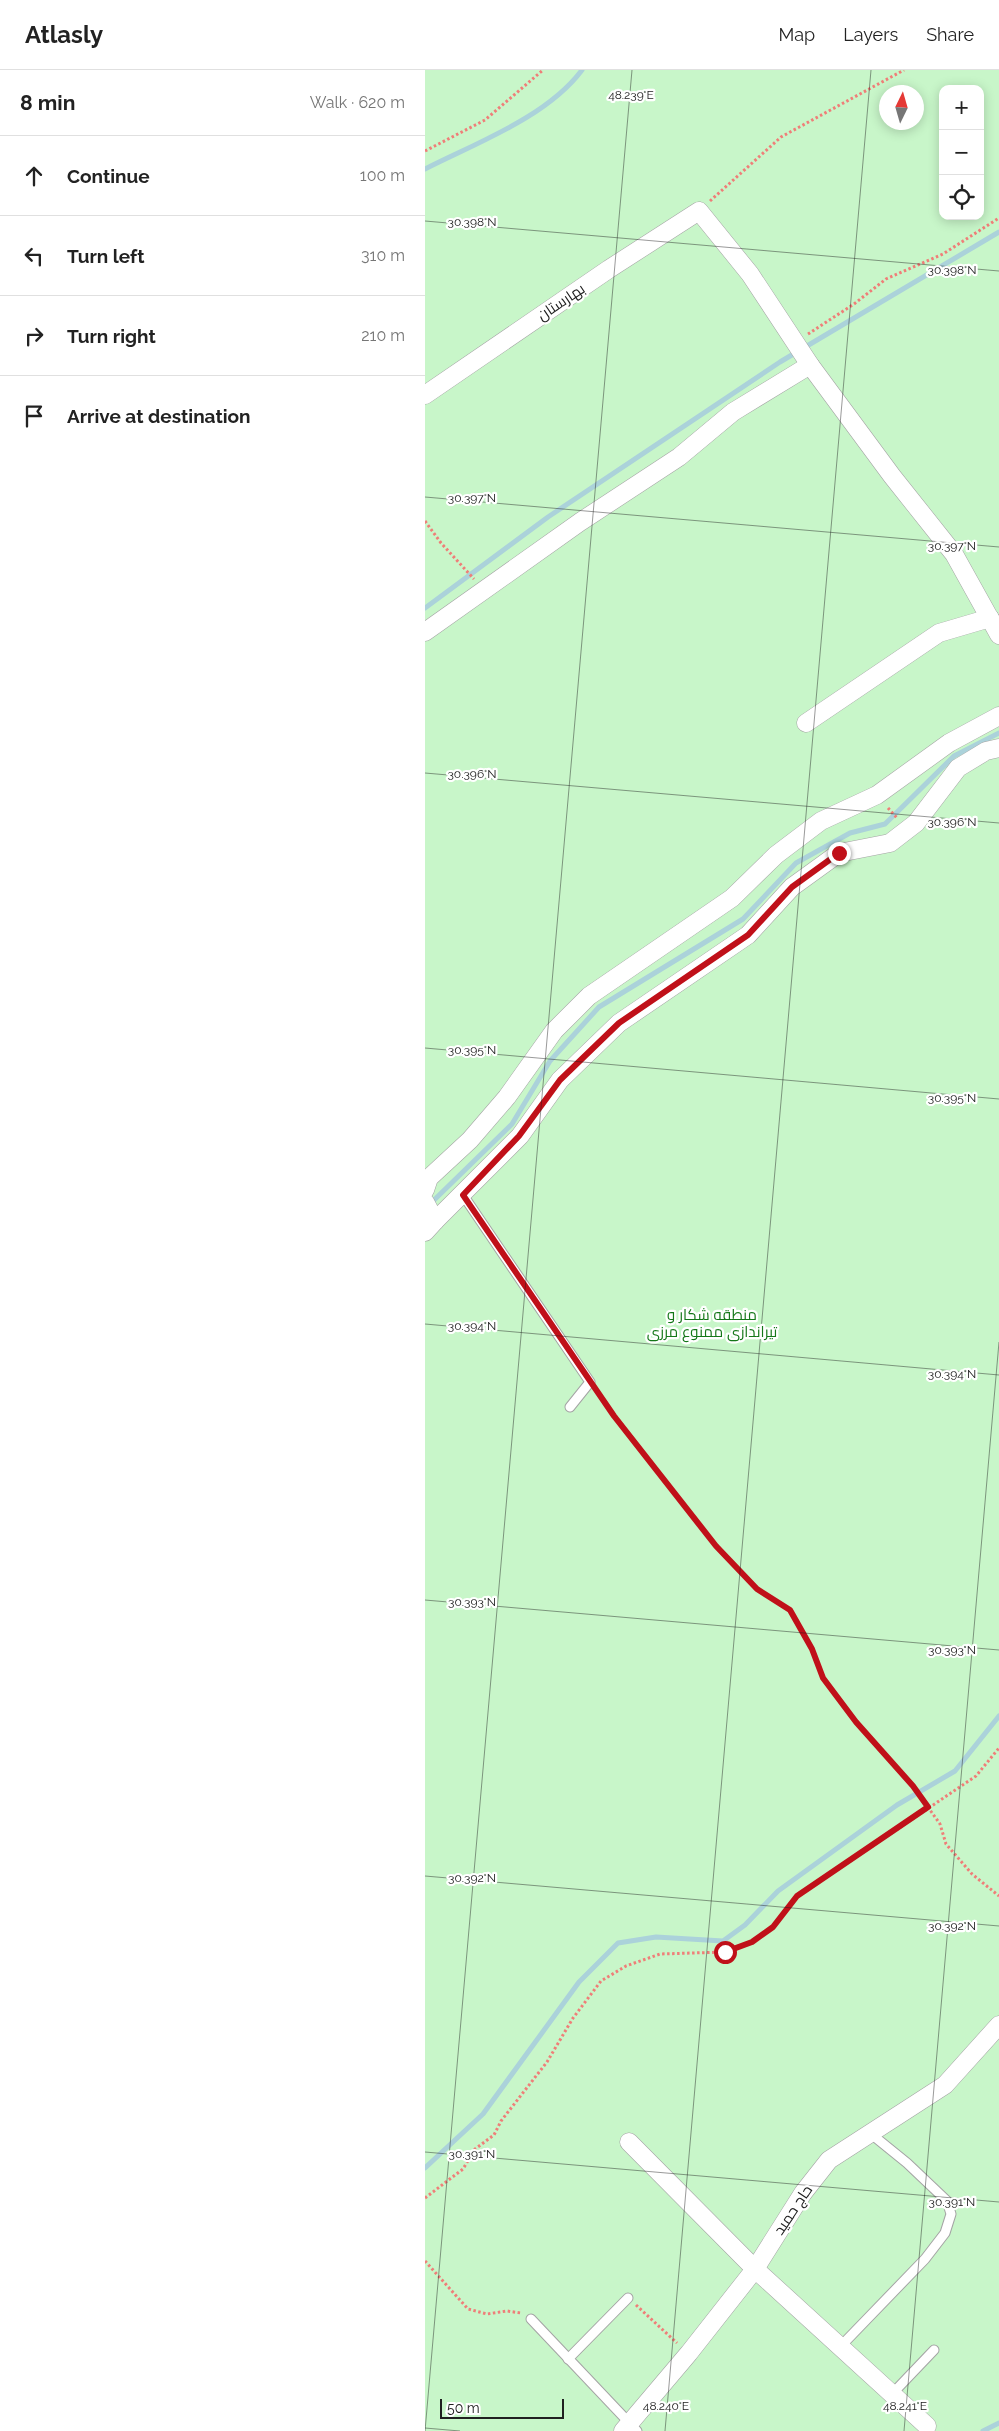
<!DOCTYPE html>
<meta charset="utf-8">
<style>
:root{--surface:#fff;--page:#f6f6f6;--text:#222;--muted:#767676;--line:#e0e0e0}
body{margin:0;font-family:Raleway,Cairo,sans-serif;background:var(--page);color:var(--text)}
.controls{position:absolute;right:15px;top:15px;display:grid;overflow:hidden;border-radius:10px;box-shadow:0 2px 12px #0003}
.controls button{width:45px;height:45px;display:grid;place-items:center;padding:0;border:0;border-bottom:1px solid var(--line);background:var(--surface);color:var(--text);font:25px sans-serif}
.compass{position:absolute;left:454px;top:15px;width:45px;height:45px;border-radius:50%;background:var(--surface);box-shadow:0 2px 12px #0003;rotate:5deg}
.scale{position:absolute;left:15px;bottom:12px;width:124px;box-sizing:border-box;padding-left:5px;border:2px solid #202020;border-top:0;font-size:14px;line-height:18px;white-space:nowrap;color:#202020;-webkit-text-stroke:4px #fff;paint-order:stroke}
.stop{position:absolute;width:15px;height:15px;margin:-11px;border:4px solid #c01019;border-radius:50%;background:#fff}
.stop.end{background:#c01019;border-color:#fff;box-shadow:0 1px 5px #0008}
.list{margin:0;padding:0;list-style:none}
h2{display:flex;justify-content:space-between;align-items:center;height:65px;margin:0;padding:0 20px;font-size:21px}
h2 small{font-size:16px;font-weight:400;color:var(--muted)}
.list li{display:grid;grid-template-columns:32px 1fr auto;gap:15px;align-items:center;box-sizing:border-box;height:80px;padding:0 20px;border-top:1px solid var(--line)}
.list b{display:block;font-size:19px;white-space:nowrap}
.list em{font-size:16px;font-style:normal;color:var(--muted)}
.icon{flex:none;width:28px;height:28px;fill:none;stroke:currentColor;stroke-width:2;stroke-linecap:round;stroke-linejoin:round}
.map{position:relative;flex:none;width:574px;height:2361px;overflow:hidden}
header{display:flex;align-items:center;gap:30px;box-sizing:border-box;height:70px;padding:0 25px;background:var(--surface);border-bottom:1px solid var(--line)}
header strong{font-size:24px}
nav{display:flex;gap:28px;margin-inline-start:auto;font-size:18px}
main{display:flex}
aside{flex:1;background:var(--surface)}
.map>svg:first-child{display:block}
.park{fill:#c8f6c9;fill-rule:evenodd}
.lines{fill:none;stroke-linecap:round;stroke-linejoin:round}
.stream{stroke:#abd2da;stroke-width:5}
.service-casing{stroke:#a4a4a4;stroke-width:11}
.minor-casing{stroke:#a4a4a4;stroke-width:19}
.path{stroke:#ef7e78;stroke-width:3;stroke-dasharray:2.5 2.5;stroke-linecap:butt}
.service{stroke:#fff;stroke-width:9}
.minor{stroke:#fff;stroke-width:18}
.route{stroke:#c01019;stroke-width:6}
.ticks{fill:none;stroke:#202020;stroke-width:1;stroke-opacity:0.45}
.labels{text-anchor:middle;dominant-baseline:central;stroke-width:4.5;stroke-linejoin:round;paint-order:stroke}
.street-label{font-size:15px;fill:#202020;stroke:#fff}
.park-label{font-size:15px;fill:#147718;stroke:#fff}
.ticks-label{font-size:12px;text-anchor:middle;fill:#202020;stroke:#fff;stroke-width:4.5;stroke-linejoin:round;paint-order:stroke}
</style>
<header>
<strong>Atlasly</strong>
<nav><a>Map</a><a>Layers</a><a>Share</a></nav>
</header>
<main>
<aside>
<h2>8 min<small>Walk · 620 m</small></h2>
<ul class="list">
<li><svg class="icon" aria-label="ahead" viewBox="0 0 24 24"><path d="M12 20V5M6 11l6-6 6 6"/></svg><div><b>Continue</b></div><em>100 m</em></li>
<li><svg class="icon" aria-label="left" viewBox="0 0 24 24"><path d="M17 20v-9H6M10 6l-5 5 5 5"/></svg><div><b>Turn left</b></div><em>310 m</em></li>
<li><svg class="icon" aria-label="right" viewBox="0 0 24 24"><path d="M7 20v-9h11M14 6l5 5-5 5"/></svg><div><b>Turn right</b></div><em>210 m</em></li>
<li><svg class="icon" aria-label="arrive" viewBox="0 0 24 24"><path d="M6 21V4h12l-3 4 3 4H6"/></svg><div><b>Arrive at destination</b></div></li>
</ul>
</aside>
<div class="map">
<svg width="574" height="2361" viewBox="0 0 574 2361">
<rect width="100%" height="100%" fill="#f0ece7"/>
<!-- park -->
<path class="park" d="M0 0H574V2361H0ZM518 19H555V146H518ZM462 22H492V52H462Z"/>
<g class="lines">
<!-- stream -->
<g class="stream">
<path d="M0 99C51 73 122 47 157 0"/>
<polyline points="0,538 123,447 355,292 574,162"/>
<polyline points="5,1134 87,1054 125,991 174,937 318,849 371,793 425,763 460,754 529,686 574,663"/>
<polyline points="0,2098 58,2044 154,1912 193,1873 231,1867 298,1871 320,1855 353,1821 472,1735 530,1701 574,1646"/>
<polyline points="558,2361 574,2353"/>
</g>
<defs>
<g id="service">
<polyline points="38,1125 165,1312 145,1337"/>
<polyline points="106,2249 212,2361"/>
<polyline points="415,2277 500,2189 520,2163 526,2144 522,2131 482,2093 445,2063"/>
<polyline points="143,2289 203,2228"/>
<polyline points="467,2324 509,2280"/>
</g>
<g id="minor">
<polyline points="0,325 184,199 274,141 325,204 385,295 467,406 529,484 574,565"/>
<polyline points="0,562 155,452 254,387 308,342 385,295"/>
<polyline points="381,653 514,563 565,548"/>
<polyline points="0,1120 4,1108 45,1070 82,1027 129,961 164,926 307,828 351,785 396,751 452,725 524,673 574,646"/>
<polyline points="0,1132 10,1151 0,1162"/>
<polyline points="10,1151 95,1066 135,1010 194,953 323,865 367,817 414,783 465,773 491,753 533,698 561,681 574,678"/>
<polyline points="204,2072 330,2199 502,2356"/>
<polyline points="198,2361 264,2283 330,2199 378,2123 404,2090 520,2015 574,1955"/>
</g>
</defs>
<!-- service casing -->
<use href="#service" class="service-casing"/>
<!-- minor casing -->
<use href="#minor" class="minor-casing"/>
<!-- path -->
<g class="path">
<polyline points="0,81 60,50 118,0"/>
<polyline points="285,131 356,67 479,0"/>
<polyline points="383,264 429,234 461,209 518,184 574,148"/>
<polyline points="0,451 16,473 49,509"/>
<polyline points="463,738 472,748"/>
<polyline points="172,1322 291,1476 332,1519 365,1540 387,1579 398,1608 431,1652 488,1716 515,1754 521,1774 547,1804 574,1826"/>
<polyline points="0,2128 38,2099 50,2079 69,2065 76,2051 122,1992 148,1948 176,1911 201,1896 235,1884 300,1882 327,1872 348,1857 372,1827 551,1706 574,1678"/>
<polyline points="0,2191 43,2239 62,2244 82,2241 96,2243"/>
<polyline points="211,2235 252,2273"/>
</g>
<!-- service -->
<use href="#service" class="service"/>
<!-- minor -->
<use href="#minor" class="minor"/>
</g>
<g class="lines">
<!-- route -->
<polyline class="route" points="300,1882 327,1872 348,1857 372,1826 503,1737 488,1716 431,1652 398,1608 387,1579 365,1540 332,1519 291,1476 189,1346 38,1125 94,1066 135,1010 194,953 323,865 367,817 414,783"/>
</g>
<!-- ticks -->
<path class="ticks" d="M0 151 574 201M0 427 574 477M0 703 574 753M0 978 574 1029M0 1254 574 1305M0 1530 574 1580M0 1806 574 1856M0 2082 574 2132M0 2358 35 2361M0 2361 207 0M240 2361 446 0M479 2361 574 1272"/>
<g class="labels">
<!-- street labels -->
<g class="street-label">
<text transform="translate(136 232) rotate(-34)">بهارستان</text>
<text transform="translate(368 2140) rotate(-56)">حاج حمید</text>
</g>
<!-- park labels -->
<g class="park-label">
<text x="287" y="1245">منطقه شکار و<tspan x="287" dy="17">تیراندازی ممنوع مرزی</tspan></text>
</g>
</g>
<g class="ticks-label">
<text x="206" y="29">48.239°E</text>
<text x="47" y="156">30.398°N</text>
<text x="527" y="204">30.398°N</text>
<text x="47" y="432">30.397°N</text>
<text x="527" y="480">30.397°N</text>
<text x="47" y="708">30.396°N</text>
<text x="527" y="756">30.396°N</text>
<text x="47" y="984">30.395°N</text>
<text x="527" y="1032">30.395°N</text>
<text x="47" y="1260">30.394°N</text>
<text x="527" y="1308">30.394°N</text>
<text x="47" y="1536">30.393°N</text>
<text x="527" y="1584">30.393°N</text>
<text x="47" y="1812">30.392°N</text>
<text x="527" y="1860">30.392°N</text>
<text x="47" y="2088">30.391°N</text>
<text x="527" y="2136">30.391°N</text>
<text x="241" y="2340">48.240°E</text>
<text x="480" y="2340">48.241°E</text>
</g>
</svg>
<div class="controls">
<button>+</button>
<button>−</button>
<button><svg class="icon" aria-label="locate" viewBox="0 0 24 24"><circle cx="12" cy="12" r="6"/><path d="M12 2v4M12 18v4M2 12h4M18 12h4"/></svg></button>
</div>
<svg class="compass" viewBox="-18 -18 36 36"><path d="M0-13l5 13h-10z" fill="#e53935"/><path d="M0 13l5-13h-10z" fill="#767676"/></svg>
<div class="scale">50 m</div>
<div class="stop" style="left:300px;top:1882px"></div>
<div class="stop end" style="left:414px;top:783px"></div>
</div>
</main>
